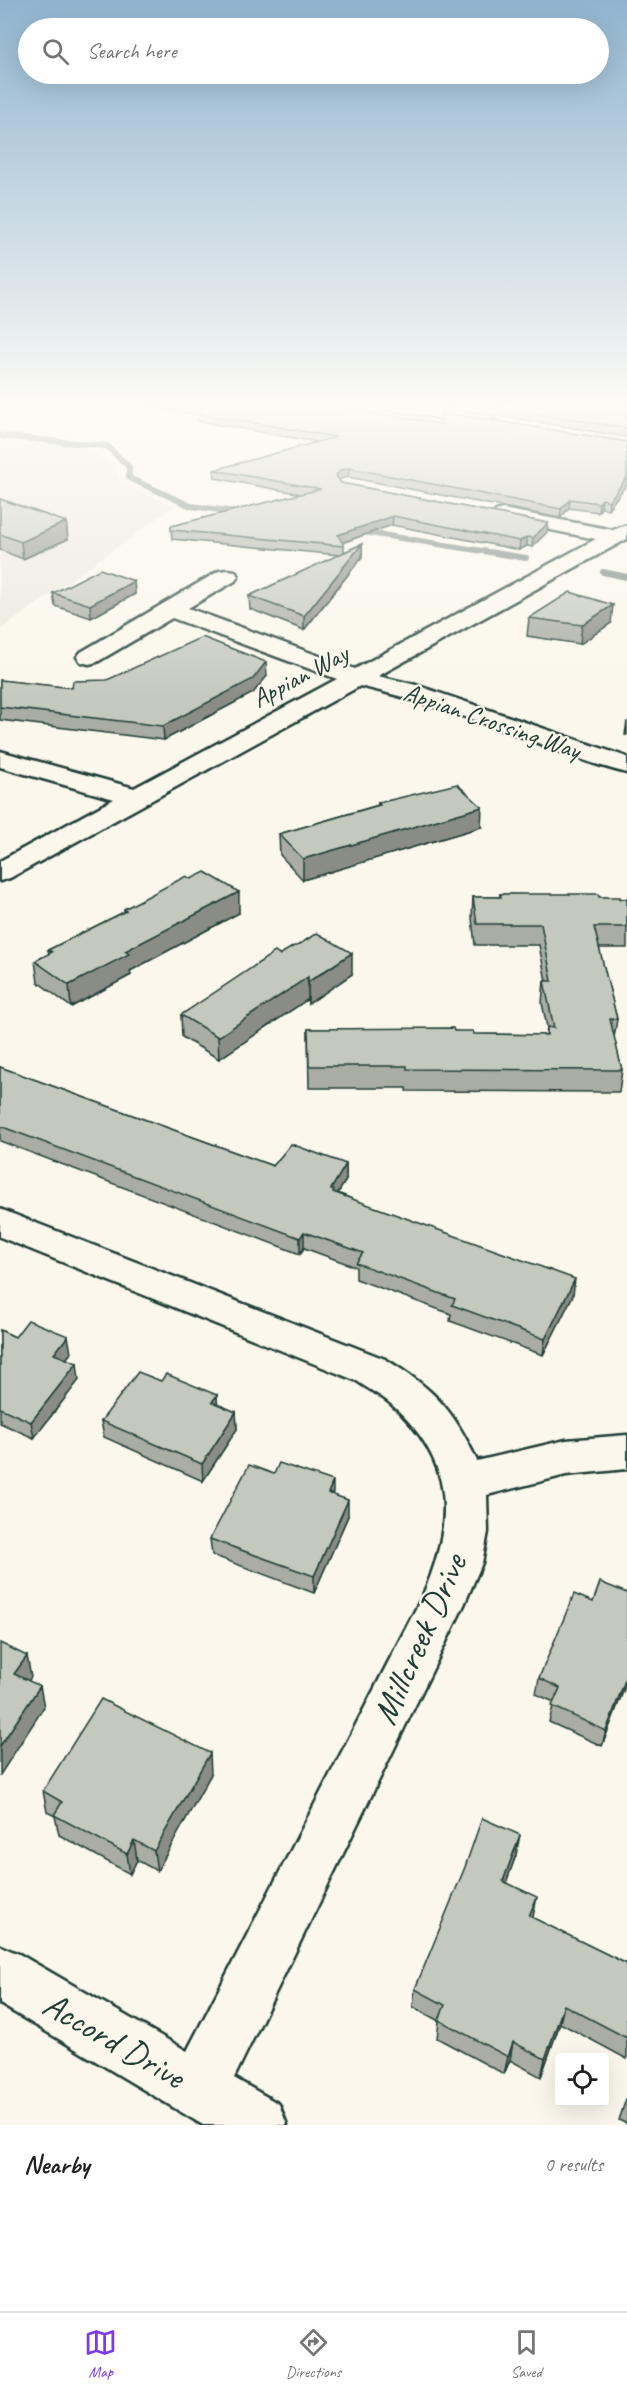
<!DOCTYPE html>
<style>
:root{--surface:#fff;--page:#f6f6f6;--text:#202124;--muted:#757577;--line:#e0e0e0;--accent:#7c3aed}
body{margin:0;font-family:Caveat,sans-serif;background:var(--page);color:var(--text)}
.controls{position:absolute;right:18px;bottom:18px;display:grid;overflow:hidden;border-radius:6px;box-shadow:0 6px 24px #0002}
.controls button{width:54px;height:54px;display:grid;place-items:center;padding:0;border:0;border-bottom:2px solid var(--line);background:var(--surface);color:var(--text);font:30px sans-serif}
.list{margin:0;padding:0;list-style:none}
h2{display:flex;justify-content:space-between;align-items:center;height:78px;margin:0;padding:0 24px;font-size:26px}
h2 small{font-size:20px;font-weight:400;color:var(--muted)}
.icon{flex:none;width:33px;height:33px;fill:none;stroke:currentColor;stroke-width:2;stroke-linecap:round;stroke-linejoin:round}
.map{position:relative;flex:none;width:627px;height:2125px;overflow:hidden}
.search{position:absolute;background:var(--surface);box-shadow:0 6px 24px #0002;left:18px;right:18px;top:18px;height:66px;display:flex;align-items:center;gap:15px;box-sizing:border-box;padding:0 21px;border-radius:33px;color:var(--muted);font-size:22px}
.sheet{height:186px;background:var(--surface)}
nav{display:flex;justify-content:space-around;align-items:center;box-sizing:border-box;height:84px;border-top:2px solid var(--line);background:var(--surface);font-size:16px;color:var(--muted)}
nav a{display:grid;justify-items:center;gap:3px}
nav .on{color:var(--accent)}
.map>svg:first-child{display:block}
.built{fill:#eae9de}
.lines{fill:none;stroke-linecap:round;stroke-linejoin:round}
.stream{stroke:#74847b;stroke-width:6}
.minor-casing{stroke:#1f3d34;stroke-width:5}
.minor{fill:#fbf7ec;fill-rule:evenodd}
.wall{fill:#a9ada3;stroke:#1f3d34;stroke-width:1.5}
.shaded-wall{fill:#898d85;stroke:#1f3d34;stroke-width:1.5}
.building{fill:#c4c9be;stroke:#1f3d34;stroke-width:1.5}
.labels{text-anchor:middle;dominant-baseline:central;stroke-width:4.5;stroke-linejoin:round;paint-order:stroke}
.far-street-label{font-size:26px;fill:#1f3d34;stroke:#fbf7ec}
.near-street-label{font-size:36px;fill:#1f3d34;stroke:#fbf7ec}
</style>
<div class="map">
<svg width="627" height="2125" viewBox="0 0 627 2125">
<rect width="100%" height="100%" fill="#fbf7ec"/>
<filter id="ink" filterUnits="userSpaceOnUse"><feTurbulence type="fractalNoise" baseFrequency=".0167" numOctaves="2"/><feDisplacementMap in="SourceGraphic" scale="12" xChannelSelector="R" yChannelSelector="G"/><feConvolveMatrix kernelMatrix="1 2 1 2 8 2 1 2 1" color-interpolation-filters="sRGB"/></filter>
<g filter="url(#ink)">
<!-- built -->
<polygon class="built" points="0,441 83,447 114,466 120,483 175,506 0,630"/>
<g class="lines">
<!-- stream -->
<g class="stream">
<polyline points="0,436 107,446 129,467 129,478 191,506 243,513"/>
<polyline points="357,531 526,558"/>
<polyline points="603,572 627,577"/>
</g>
<defs>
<g id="minor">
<polygon points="377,404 415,404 486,416 492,417 495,421 492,425 486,426 386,409 380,408"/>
<path d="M503 509 613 530 627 525V539L378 676 416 685 627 757V773C586 763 549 747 509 732 460 715 411 698 360 686L10 878 0 881V861L114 799 0 767V751L134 788 337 679 172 618 97 662 89 664 81 662 77 657 81 652 219 571 227 570 235 571 238 576 235 581 188 608 355 669 596 539 496 519 493 515 496 511Z"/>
<path d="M0 1209 385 1359C434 1389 453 1409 477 1461L566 1440 627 1435V1469L566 1475 487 1495 488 1532 482 1563 464 1605 234 2078 279 2104 287 2125H203L0 2004V1946L19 1954 187 2051 423 1595C455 1520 455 1461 391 1404 381 1395 368 1389 357 1381L0 1237Z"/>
</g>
</defs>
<!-- minor casing -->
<use href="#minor" class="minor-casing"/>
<!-- minor -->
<use href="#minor" class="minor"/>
</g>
<!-- wall -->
<g class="wall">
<polygon points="125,404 326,404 441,424 441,412 627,442 627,484 608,509 601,508 598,512 569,508 560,518 348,477 340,479 339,481 341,483 548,523 547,532 532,547 527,546 519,550 392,525 342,543 344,546 344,552 362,544 362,557 304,630 250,609 249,596 339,555 172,539 171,526 301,494 215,478 214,470 317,442 197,421 197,415"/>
<polygon points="439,404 627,404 627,437 440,406"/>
<polygon points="0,499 66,522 68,539 23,559 0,550"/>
<polygon points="134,581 135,594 91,618 55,606 53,593"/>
<polygon points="529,618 611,623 580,644 527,636"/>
<polygon points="267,676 253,693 164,740 0,720 0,680 72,688"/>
<polygon points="627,721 627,735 625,735"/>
<polygon points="378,803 481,827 303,880 280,855 279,834 378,805"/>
<polygon points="191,879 239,913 130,971 131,975 71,1007 38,982 35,961 49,954 48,950 124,912 124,909"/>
<polygon points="500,894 599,897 627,899 627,948 599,948 617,1019 614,1038 622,1070 619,1092 406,1091 406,1088 309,1088 308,1029 454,1031 474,1034 546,1035 547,1027 542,1003 544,981 546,981 539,945 475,945 472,918 473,897 500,897"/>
<polygon points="279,955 352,974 308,1004 308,999 219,1059 182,1037 181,1015"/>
<polygon points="0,1067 273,1166 346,1164 346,1180 338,1193 573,1295 543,1355 450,1321 451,1314 356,1279 356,1267 304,1248 300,1254 0,1141"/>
<polygon points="0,1330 15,1337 71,1353 66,1359 79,1380 34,1438 0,1423"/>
<polygon points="161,1381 217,1395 217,1404 236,1412 237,1429 203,1481 104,1437 101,1421"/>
<polygon points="333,1495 348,1516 314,1593 212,1555 210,1539"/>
<polygon points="593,1602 627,1681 602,1746 549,1722 554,1702 536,1694 539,1678"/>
<polygon points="211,1774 157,1871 137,1860 130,1874 59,1835 55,1816 47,1812 43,1791"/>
<polygon points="516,1855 506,1882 533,1918 627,1964 627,2059 560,2023 541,2077 510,2060 504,2074 437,2038 439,2021 413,2007 415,1989"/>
<polygon points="627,2096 627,2124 619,2120"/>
</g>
<!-- shaded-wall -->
<g class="shaded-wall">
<polygon points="349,468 348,477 340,479 336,485 336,476 340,470"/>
<polygon points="627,477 627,484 608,509 609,501"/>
<polygon points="570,499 569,508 560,518 561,509"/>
<polygon points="602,499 601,508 598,512 599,503"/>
<polygon points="393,516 392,525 338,544 338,535"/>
<polygon points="66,522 68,539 23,559 21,542"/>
<polygon points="548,523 547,532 532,547 533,538"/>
<polygon points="527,537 527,546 519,550 520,541"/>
<polygon points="362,544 362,557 304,630 304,616"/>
<polygon points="134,581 135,594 91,618 90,605"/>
<polygon points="613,605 611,623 580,644 582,625"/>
<polygon points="266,662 267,676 253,693 164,740 163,726"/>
<polygon points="482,807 481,827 303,880 303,859"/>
<polygon points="239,892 239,913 130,971 131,975 71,1007 69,985 125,951"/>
<polygon points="352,953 352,974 308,1004 308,982"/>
<polygon points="308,977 308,999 219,1059 218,1037"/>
<polygon points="346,1164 346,1180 334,1199 331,1189"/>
<polygon points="304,1232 304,1248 300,1254 300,1238"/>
<polygon points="575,1279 573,1295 543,1355 545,1339"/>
<polygon points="68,1336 71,1353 57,1370 54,1354"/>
<polygon points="77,1363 79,1380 34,1438 31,1422"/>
<polygon points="217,1395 218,1412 212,1402"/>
<polygon points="236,1412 237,1429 203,1481 202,1464"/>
<polygon points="333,1481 333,1497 328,1493"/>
<polygon points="348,1500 348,1516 314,1593 314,1576"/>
<polygon points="27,1656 31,1677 19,1695 14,1674"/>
<polygon points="627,1675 627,1681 602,1746 606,1731"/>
<polygon points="40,1686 44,1707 0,1775 0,1746"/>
<polygon points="210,1753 211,1774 157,1871 154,1851"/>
<polygon points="520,1835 516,1855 500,1900 503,1881"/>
<polygon points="134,1840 137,1860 130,1874 127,1854"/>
<polygon points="537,1897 533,1917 525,1935 529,1916"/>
<polygon points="564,2005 560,2023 541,2077 545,2059"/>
<polygon points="513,2042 510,2060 504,2074 508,2057"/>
</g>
<!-- building -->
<g class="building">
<polygon points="175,404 326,404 441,424 441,412 627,442 627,477 609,501 602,499 599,503 570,499 561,509 349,468 340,470 336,476 341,483 548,523 533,538 527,537 520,541 393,516 338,535 344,546 171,530 171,526 321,489 214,470 336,437 197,413 204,408"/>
<polygon points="477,404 627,404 627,428"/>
<polygon points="0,499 66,522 21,542 0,534"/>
<polygon points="362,544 304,616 249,596"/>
<polygon points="100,569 134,581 90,605 53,593"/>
<polygon points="570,592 613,605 582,625 529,618"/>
<polygon points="202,637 266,662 253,679 163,726 0,707 0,680 72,688 73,681 107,680"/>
<polygon points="457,784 482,807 303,859 279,834 380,805 378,803"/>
<polygon points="205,872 239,892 125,951 129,954 69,985 35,961 52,952 48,950 126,911 124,909 186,876 191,879"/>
<polygon points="500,894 598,894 599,897 620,897 620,899 627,899 627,927 594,927 617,1019 610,1019 622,1070 407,1069 407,1066 309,1066 308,1029 453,1028 454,1031 473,1031 474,1034 547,1035 547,1027 554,1028 544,981 552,981 541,924 477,924 473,897 501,897"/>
<polygon points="317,933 352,953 308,982 308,977 218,1037 181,1015 275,952 279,955 294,946 297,946"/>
<polygon points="0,1067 273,1166 291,1144 346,1164 331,1189 334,1190 333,1192 575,1279 545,1339 452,1305 455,1299 356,1263 363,1253 304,1232 300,1238 0,1126"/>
<polygon points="28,1320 68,1336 54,1354 77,1363 31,1422 0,1408 0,1330 15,1337"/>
<polygon points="138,1372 161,1381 166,1374 217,1395 212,1402 236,1412 202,1464 101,1421"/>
<polygon points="279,1463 333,1481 328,1493 348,1500 314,1576 210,1539 249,1465 274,1474"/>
<polygon points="600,1582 627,1593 627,1675 606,1731 552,1706 560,1688 539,1678 574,1594 593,1602"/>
<polygon points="0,1643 27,1656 14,1674 40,1686 0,1746"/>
<polygon points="101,1699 210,1753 154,1851 134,1840 127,1854 54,1815 62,1802 43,1791"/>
<polygon points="482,1818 520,1835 503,1881 537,1897 529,1916 627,1964 627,2038 564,2005 545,2059 513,2042 508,2057 439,2020 445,2005 415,1989 465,1867"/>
</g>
</g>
<!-- sky -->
<linearGradient id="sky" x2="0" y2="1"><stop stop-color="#90b4cf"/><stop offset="0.58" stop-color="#fdfbf6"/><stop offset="1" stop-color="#fdfbf6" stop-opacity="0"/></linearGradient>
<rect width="627" height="701" fill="url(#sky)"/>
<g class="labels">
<!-- far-street labels -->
<g class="far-street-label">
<text transform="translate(300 676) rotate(-28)">Appian Way</text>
<text transform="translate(492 721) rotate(19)">Appian Crossing Way</text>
</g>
<!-- near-street labels -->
<g class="near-street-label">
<text transform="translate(419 1639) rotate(-66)">Millcreek Drive</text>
<text transform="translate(114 2040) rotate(30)">Accord Drive</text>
</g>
</g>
</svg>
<div class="controls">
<button><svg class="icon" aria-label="locate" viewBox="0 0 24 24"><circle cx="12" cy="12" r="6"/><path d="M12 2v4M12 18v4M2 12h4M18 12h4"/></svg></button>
</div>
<div class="search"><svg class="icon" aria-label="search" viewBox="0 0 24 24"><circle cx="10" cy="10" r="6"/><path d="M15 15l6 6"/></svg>Search here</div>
</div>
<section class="sheet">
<h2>Nearby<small>0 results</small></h2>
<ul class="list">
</ul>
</section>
<nav>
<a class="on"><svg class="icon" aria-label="map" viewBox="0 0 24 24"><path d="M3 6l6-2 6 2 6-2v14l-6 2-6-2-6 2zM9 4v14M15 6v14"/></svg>Map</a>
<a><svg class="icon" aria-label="directions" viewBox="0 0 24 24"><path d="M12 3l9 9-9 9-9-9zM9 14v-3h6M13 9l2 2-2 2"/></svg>Directions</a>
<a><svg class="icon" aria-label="saved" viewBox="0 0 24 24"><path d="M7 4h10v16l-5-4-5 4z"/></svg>Saved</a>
</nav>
